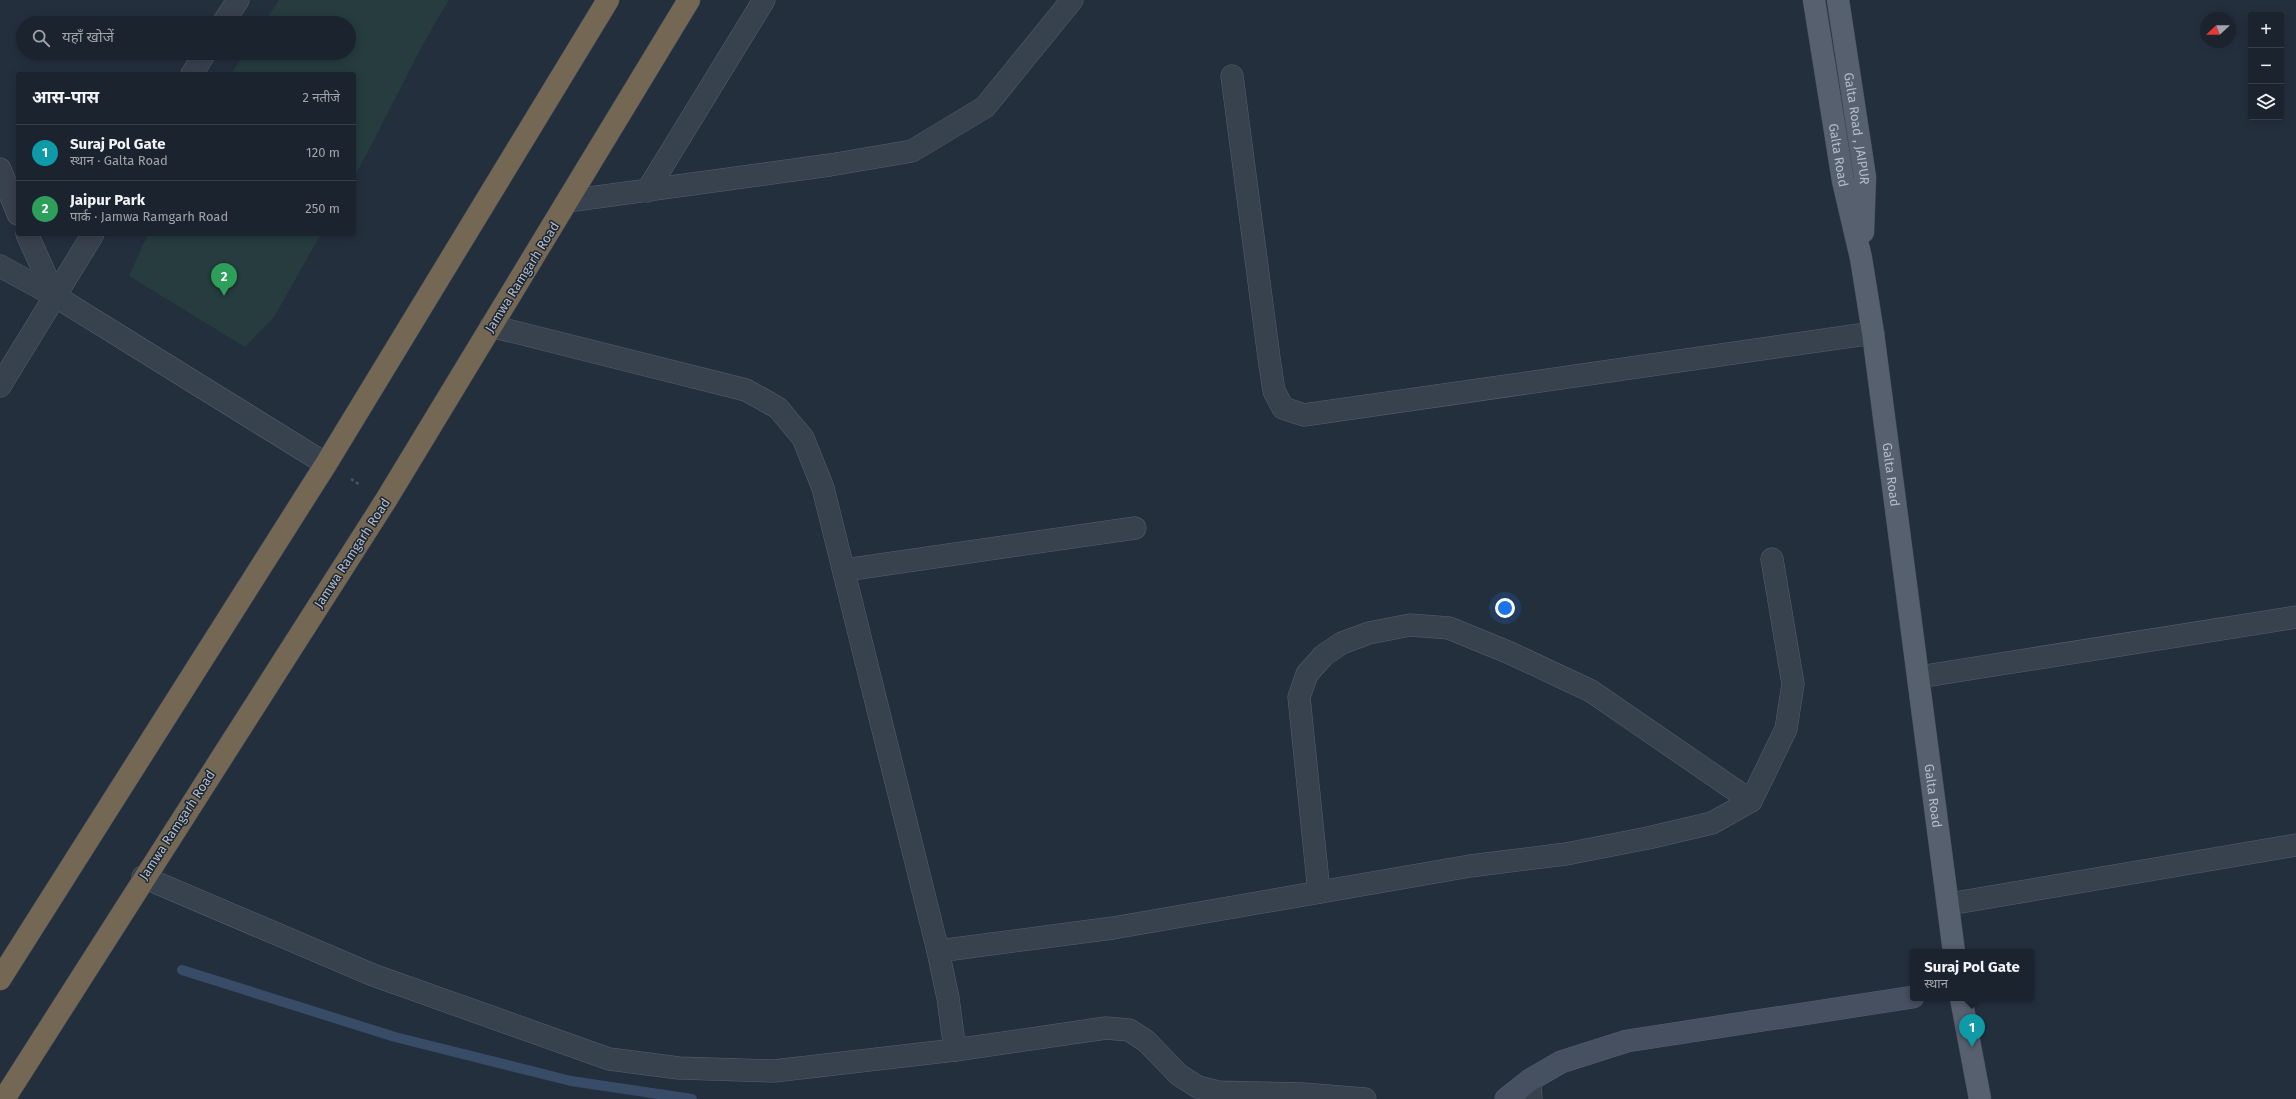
<!DOCTYPE html>
<html lang="hi">
<meta charset="utf-8">
<style>
:root{--surface:#1b232e;--page:#282f3a;--text:#f1f3f6;--muted:#a0a4aa;--line:#39404a;--accent:#ea580c}
body{margin:0;font-family:"Fira Sans","Noto Sans Devanagari",sans-serif;background:var(--page);color:var(--text)}
.controls{position:absolute;right:12px;top:12px;display:grid;overflow:hidden;border-radius:4px;box-shadow:0 2px 10px #0003}
.controls button{width:36px;height:36px;display:grid;place-items:center;padding:0;border:0;border-bottom:1px solid var(--line);background:var(--surface);color:var(--text);font:20px sans-serif}
.compass{position:absolute;left:2200px;top:12px;width:36px;height:36px;border-radius:50%;background:var(--surface);box-shadow:0 2px 10px #0003;rotate:248deg}
.you{position:absolute;left:1505px;top:608px;width:14px;height:14px;margin:-10px;border:3px solid #fff;border-radius:50%;background:#1a73e8;box-shadow:0 0 0 6px #1a73e833}
.badge{display:grid;place-items:center;width:26px;height:26px;border-radius:50%;background:var(--accent);color:#fff;font-size:13px;font-weight:700}
.pin{position:absolute;translate:-50% -33px;filter:drop-shadow(0 1px 2px #0008)}
.pin::after{content:'';position:absolute;top:21px;width:14px;height:12px;background:inherit;clip-path:polygon(0 0,100% 0,50% 100%)}
.popup{position:absolute;left:1910px;top:949px;width:124px;height:52px;box-sizing:border-box;display:grid;place-content:center;border-radius:4px;background:var(--surface);filter:drop-shadow(0 1px 3px #0005);font-size:13px;white-space:nowrap;color:var(--muted)}
.popup b{font-size:15px;color:var(--text)}
.popup::after{content:'';position:absolute;left:50%;top:100%;margin-left:-8px;border:8px solid transparent;border-top-color:var(--surface)}
.list{margin:0;padding:0;list-style:none}
h2{display:flex;justify-content:space-between;align-items:center;height:52px;margin:0;padding:0 16px;font-size:17px}
h2 small{font-size:13px;font-weight:400;color:var(--muted)}
.list li{display:grid;grid-template-columns:26px 1fr auto;gap:12px;align-items:center;box-sizing:border-box;height:56px;padding:0 16px;border-top:1px solid var(--line)}
.list b{display:block;font-size:15px;white-space:nowrap}
.list p{margin:0;font-size:13px;white-space:nowrap;color:var(--muted)}
.list em{font-size:13px;font-style:normal;color:var(--muted)}
.icon{flex:none;width:22px;height:22px;fill:none;stroke:currentColor;stroke-width:2;stroke-linecap:round;stroke-linejoin:round}
.map{position:relative;flex:none;width:2296px;height:1099px;overflow:hidden}
.search{position:absolute;background:var(--surface);box-shadow:0 2px 10px #0003;left:16px;top:16px;width:340px;height:44px;display:flex;align-items:center;gap:10px;box-sizing:border-box;padding:0 14px;border-radius:22px;color:var(--muted);font-size:15px}
.panel{position:absolute;background:var(--surface);box-shadow:0 2px 10px #0003;left:16px;top:72px;width:340px;height:164px;border-radius:4px}
.map>svg:first-child{display:block}
.green{fill:#263c3f}
.lines{fill:none;stroke-linecap:round;stroke-linejoin:round}
.stream{stroke:#394c67;stroke-width:10}
.street-casing{stroke:#565f6c;stroke-width:23}
.secondary-casing{stroke:#565f6c;stroke-width:23}
.primary-casing{stroke:#414a57;stroke-width:23}
.highway-casing{stroke:#434c59;stroke-width:23}
.path{stroke:#44595c;stroke-width:2.5;stroke-dasharray:3 3;stroke-linecap:butt}
.street{stroke:#38414e;stroke-width:22}
.secondary{stroke:#465061;stroke-width:22}
.primary{stroke:#56606e;stroke-width:22}
.highway{stroke:#746855;stroke-width:22}
.labels{text-anchor:middle;dominant-baseline:central;stroke-width:3;stroke-linejoin:round;paint-order:stroke}
.street-label{font-size:13px;fill:#b4bcc9;stroke:#1d2633}
</style>
<div class="map">
<svg width="2296" height="1099" viewBox="0 0 2296 1099">
<rect width="100%" height="100%" fill="#242f3e"/>
<!-- green -->
<g class="green">
<path d="M279 0H449C413 57 387 119 354 177V74H231L245 53H349V23H264Z"/>
<polygon points="148,234 321,234 274,317 245,347 129,276"/>
</g>
<g class="lines">
<!-- stream -->
<polyline class="stream" points="182,970 395,1037 571,1081 692,1099"/>
<defs>
<g id="street">
<polyline points="223,23 238,0"/>
<polyline points="192,74 205,53"/>
<polyline points="1232,76 1269,358 1274,391 1283,408 1304,415 1873,333"/>
<polyline points="0,169 18,214"/>
<polyline points="647,191 764,0"/>
<polyline points="568,201 830,165 912,151 985,107 1072,0"/>
<polyline points="27,234 55,296"/>
<polyline points="0,266 55,296 326,464"/>
<polyline points="491,326 746,390 778,408 803,438 823,488 938,951 948,998 955,1050"/>
<polyline points="0,386 93,234"/>
<polyline points="845,570 1135,528"/>
<polyline points="1919,677 2296,617"/>
<polyline points="143,877 373,975 609,1059 679,1068 774,1071 955,1050 1106,1028 1129,1030 1146,1041 1179,1075 1198,1087 1218,1092 1303,1094 1365,1099"/>
<polyline points="1319,892 1299,697 1307,674 1324,655 1342,643 1369,633 1410,625 1449,628 1510,653 1591,691 1751,801"/>
<polyline points="1949,904 2296,845"/>
<polyline points="938,951 1113,928 1470,866 1566,854 1648,838 1712,823 1751,801 1786,729 1793,684 1772,559"/>
<polyline points="1530,1080 1531,1099"/>
</g>
<polyline id="secondary" points="1506,1099 1530,1080 1561,1062 1627,1041 1913,997"/>
<g id="primary">
<path id="s1" d="M1814 0 1843 181 1861 258 1873 333 1954 952"/>
<path id="s2" d="M1838 0 1865 177 1863 232"/>
<polyline points="1961,998 1980,1099"/>
</g>
<g id="highway">
<polyline points="0,979 326,464 608,0"/>
<polyline points="4,1099 386,500 689,0"/>
</g>
</defs>
<!-- street casing -->
<use href="#street" class="street-casing"/>
<!-- secondary casing -->
<use href="#secondary" class="secondary-casing"/>
<!-- primary casing -->
<use href="#primary" class="primary-casing"/>
<!-- highway casing -->
<use href="#highway" class="highway-casing"/>
<!-- path -->
<polyline class="path" points="351,479 360,485"/>
<!-- street -->
<use href="#street" class="street"/>
<!-- secondary -->
<use href="#secondary" class="secondary"/>
<!-- primary -->
<use href="#primary" class="primary"/>
<!-- highway -->
<use href="#highway" class="highway"/>
</g>
<g class="labels">
<!-- street labels -->
<g class="street-label">
<text stroke="none"><textPath href="#s2" startOffset="130">Galta Road , JAIPUR</textPath></text>
<text stroke="none"><textPath href="#s1" startOffset="157">Galta Road</textPath></text>
<text transform="translate(522 277) rotate(-58)">Jamwa Ramgarh Road</text>
<text stroke="none"><textPath href="#s1" startOffset="481">Galta Road</textPath></text>
<text transform="translate(352 553) rotate(-57)">Jamwa Ramgarh Road</text>
<text stroke="none"><textPath href="#s1" startOffset="805">Galta Road</textPath></text>
<text transform="translate(177 825) rotate(-57)">Jamwa Ramgarh Road</text>
</g>
</g>
</svg>
<div class="controls">
<button>+</button>
<button>−</button>
<button><svg class="icon" aria-label="layers" viewBox="0 0 24 24"><path d="M12 4l9 5-9 5-9-5zM3 14l9 5 9-5"/></svg></button>
</div>
<svg class="compass" viewBox="-18 -18 36 36"><path d="M0-13l5 13h-10z" fill="#e53935"/><path d="M0 13l5-13h-10z" fill="#a0a4aa"/></svg>
<div class="you"></div>
<div class="pin badge" style="left:1972px;top:1047px;background:#0f9aa8">1</div>
<div class="popup"><b>Suraj Pol Gate</b>स्थान</div>
<div class="pin badge" style="left:224px;top:296px;background:#2e9e5b">2</div>
<div class="search"><svg class="icon" aria-label="search" viewBox="0 0 24 24"><circle cx="10" cy="10" r="6"/><path d="M15 15l6 6"/></svg>यहाँ खोजें</div>
<section class="panel">
<h2>आस-पास<small>2 नतीजे</small></h2>
<ul class="list">
<li><span class="badge" style="background:#0f9aa8">1</span><div><b>Suraj Pol Gate</b><p>स्थान · Galta Road</p></div><em>120 m</em></li>
<li><span class="badge" style="background:#2e9e5b">2</span><div><b>Jaipur Park</b><p>पार्क · Jamwa Ramgarh Road</p></div><em>250 m</em></li>
</ul>
</section>
</div>
